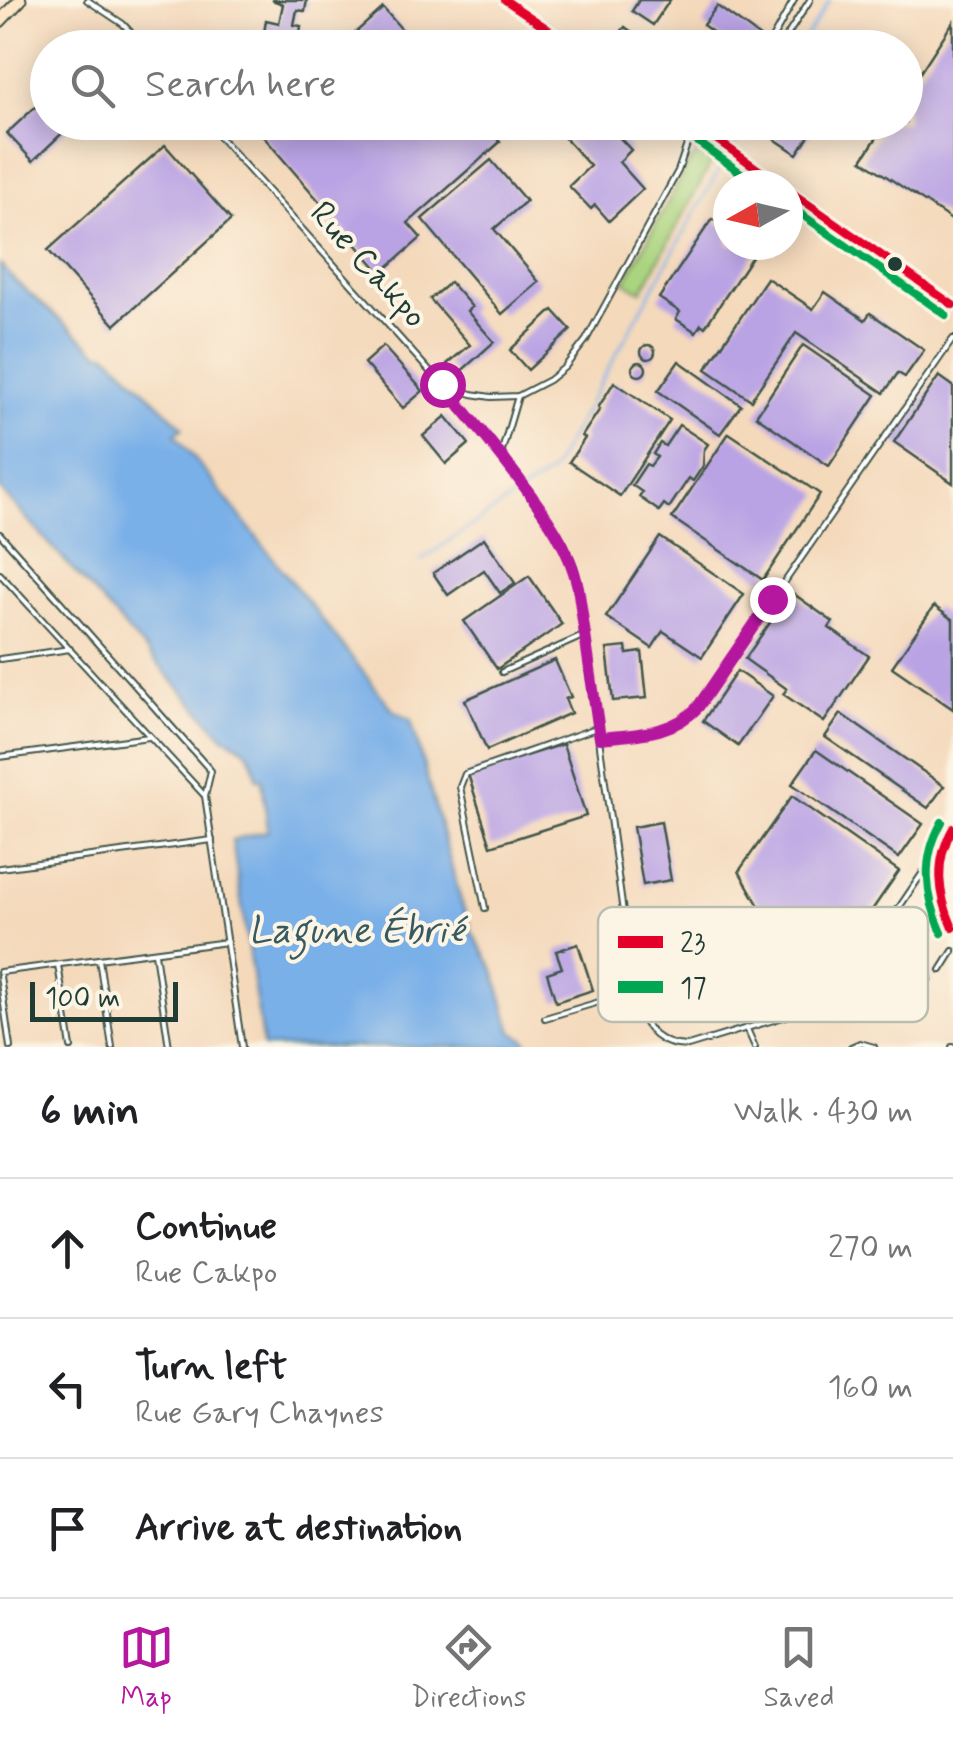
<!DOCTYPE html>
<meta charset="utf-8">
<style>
:root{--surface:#fff;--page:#f2f2f2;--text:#202124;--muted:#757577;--line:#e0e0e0;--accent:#b5179e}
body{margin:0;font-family:Mynerve,sans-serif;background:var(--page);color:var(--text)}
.compass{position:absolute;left:713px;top:170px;width:90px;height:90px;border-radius:50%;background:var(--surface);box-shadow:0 5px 25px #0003;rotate:262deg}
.scale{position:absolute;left:30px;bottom:25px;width:148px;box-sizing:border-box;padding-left:10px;border:5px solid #1f3d34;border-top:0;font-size:28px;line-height:35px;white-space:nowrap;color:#1f3d34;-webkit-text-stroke:8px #fcf5e5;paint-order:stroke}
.stop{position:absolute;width:30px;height:30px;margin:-22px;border:8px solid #b5179e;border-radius:50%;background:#fff}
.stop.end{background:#b5179e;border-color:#fff;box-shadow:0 2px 10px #0008}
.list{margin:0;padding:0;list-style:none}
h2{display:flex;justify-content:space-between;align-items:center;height:130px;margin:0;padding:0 40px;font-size:42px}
h2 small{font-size:32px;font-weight:400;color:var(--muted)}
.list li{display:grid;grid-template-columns:65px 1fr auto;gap:30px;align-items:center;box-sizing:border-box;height:140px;padding:0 40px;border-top:2px solid var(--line)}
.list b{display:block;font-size:38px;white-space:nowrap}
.list p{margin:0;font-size:32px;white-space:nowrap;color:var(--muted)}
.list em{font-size:32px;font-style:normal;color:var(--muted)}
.icon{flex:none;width:55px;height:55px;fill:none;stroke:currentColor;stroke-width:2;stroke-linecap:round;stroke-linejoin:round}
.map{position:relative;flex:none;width:953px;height:1047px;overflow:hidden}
.search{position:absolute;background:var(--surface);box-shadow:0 5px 25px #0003;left:30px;right:30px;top:30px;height:110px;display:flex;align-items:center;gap:25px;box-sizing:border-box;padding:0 35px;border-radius:55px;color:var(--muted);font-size:38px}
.sheet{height:550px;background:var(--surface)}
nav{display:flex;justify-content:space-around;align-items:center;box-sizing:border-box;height:140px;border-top:2px solid var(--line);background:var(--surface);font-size:28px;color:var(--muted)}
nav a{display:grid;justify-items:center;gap:5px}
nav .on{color:var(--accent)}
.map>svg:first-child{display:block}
.green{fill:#abd47f;stroke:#65885a;stroke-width:2.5}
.water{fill:#7ab0e8;stroke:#4c768e;stroke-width:2.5}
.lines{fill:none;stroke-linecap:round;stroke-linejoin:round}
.stream{stroke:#7ab0e8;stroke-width:2.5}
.building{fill:#b9a3e4}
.service-casing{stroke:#3f5448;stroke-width:8}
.tertiary-casing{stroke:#3f5448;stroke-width:14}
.secondary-casing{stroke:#3f5448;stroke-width:15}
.service{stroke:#fff;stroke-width:4}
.tertiary{stroke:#fff;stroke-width:10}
.secondary{stroke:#fde5c5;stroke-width:11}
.bus-1-casing{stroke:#fcf5e5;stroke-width:15}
.bus-2-casing{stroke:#fcf5e5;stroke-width:15}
.bus-1{stroke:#e4002b;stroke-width:8}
.bus-2{stroke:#00a651;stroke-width:8}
.route{stroke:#b5179e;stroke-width:12}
.bus-dot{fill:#1f3d34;stroke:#fcf5e5;stroke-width:4}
.labels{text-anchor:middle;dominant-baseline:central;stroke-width:8;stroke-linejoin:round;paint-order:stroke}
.street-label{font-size:35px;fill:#1f3d34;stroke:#fcf5e5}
.water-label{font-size:38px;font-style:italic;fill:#365a61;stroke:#fcf5e5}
.key{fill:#fcf5e5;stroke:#babeb0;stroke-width:2.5}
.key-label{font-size:28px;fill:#1f3d34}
</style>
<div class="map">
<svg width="953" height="1047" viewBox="0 0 953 1047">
<rect width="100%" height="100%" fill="#fcf5e5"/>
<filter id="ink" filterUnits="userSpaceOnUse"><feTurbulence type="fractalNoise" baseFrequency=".01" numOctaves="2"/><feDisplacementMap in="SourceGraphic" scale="20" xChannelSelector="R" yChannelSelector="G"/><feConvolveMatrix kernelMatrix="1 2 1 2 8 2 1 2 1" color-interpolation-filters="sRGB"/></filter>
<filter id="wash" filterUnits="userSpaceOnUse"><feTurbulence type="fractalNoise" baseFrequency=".0048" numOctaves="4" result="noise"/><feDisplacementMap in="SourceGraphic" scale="40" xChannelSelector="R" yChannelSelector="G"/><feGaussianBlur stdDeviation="2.25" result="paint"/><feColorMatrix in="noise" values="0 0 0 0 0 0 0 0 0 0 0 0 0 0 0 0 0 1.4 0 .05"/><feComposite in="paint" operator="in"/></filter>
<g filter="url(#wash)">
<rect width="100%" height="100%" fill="#f4d9bb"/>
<!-- green -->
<polygon class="green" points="708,147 717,152 642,291 625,282 689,163 701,150"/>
<!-- water -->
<path class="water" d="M0 264 15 281 99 353H107L183 427 175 434 393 710 411 720 461 901 473 934 494 970 512 1032 525 1039 529 1047H263L232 840 268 831 262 779H257C253 754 247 747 224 737L0 489Z"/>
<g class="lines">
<!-- stream -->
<g class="stream">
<polyline points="799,48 830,0"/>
<polyline points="732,146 748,122"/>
<polyline points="421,560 551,472 728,153"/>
</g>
</g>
<g id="blocks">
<!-- building -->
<g class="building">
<polygon points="272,0 307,0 305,11 297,10 294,25 301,26 299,40 264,33 266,20 279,23 283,4"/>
<polygon points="639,0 670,0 653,25 632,11"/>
<polygon points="717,6 760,37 753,48 734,48 703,25"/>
<polygon points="383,8 418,48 338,48"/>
<polygon points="953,22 953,221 862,160 887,122 906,122 906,94"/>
<polygon points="625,27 643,40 638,48 620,48 613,42"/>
<polygon points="231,35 262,41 261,48 229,48"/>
<polygon points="48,95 48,122 74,122 33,161 7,133"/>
<polygon points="251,122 483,122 500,142 408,223 421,238 381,273"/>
<polygon points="550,122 605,122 631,150 619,162 643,189 609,221 595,205 591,209 569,186 590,166"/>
<polygon points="792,122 818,122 797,154 773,138 779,130 785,134"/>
<polygon points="165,145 231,220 115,325 48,250"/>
<polygon points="491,160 526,201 494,229 539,282 502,314 422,219"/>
<polygon points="712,219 728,229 728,245 751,245 757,249 705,327 701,324 696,332 676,319 680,312 659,298"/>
<polygon points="767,278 813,309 825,292 865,320 870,313 924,350 905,377 898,373 884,393 796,333 751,400 706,369"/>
<polygon points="450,282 472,307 467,311 494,342 457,375 447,364 470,345 430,299"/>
<polygon points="553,310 571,330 528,370 510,350"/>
<polygon points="803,345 876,395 829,466 756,416"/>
<circle cx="648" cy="352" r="7"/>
<polygon points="383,346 423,391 403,408 364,363"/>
<polygon points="679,361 741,405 720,434 658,391"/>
<circle cx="639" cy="369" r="7"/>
<polygon points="939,376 953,386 953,483 894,442"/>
<polygon points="614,382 670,420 620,496 569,462 585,438 582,436 600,409 598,408"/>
<polygon points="446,416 469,444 446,464 423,436"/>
<polygon points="679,425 708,444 704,450 703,466 693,481 689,478 669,508 664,504 659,511 639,497 642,492 632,485 646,464 650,466 657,457 653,454 660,443 665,446"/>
<polygon points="729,433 820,494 763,580 672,518"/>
<polygon points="660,537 744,594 702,657 663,631 652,648 606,617"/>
<polygon points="484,538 515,583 500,593 484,570 448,595 433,573"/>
<polygon points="529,576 562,624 497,669 464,621"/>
<polygon points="791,592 833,622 829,628 869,656 824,722 783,694 787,689 745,659"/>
<polygon points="934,606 953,620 953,709 892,667"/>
<polygon points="626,647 627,654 642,652 647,698 613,701 607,649"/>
<polygon points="555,660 571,697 565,699 571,713 487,750 465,700"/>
<polygon points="737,671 773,696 738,746 703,721"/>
<polygon points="841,714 944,786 928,808 825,737"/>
<polygon points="563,744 586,816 491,846 468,774"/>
<polygon points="816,750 923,824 899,858 792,784"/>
<polygon points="792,796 899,871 816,991 801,979 739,871"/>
<polygon points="661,822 671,880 643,885 633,827"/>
<polygon points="578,944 593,990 556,1002 547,973 562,968 556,951"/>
<polygon points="769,945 777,999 752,1003 752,1008 655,1022 650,991 642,993 638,964"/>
<polygon points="928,965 932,980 896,990 892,975"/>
</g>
</g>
</g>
<g filter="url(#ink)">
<use href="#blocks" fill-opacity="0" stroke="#3f5448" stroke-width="2.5"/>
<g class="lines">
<defs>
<g id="service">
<polyline points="87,0 123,24 145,48"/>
<polyline points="767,48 794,0"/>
<polyline points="779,48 810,0"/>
<path d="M206 122 441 384 501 454 563 542 574 567 578 587 636 1006C646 1031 660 1046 688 1046L816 1007 833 998 848 983 938 850"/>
<polyline points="719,136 728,122"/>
<polyline points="446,385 472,394 491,397 518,396 549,380 565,367 586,340 678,171 694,124"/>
<polyline points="501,454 518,396"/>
<polyline points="0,534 211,771 205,796 242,1047"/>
<polyline points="0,574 205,796"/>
<polyline points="0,659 70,649"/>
<polyline points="502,672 585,635"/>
<path d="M600 738C637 733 672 736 698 707L953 339"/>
<polyline points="0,757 149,737"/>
<polyline points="0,868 212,840"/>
<polyline points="485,908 460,787 465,774 599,727"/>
<polyline points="883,934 910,927 952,927"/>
<polyline points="155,953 169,1047"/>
<polyline points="99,959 112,1047"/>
<polyline points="58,965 71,1047"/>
<polyline points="941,970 953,951"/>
<polyline points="0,972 227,942"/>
<polyline points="0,976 10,1047"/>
<polyline points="545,1018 633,992"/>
<polyline points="747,1029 755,1047"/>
<polyline points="851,1047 860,1043 874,1047"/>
<polyline points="952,1047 953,1047"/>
</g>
<g id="tertiary">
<polyline points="505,0 577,48"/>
<polyline points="691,122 780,185"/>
<polyline points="788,190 953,305"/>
<path d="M953 828C932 858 937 895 953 928"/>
</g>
<polyline id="secondary" points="0,21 20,0"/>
</defs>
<!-- service casing -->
<use href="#service" class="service-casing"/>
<!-- tertiary casing -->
<use href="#tertiary" class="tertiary-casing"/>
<!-- secondary casing -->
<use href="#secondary" class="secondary-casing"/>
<!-- service -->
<use href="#service" class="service"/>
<!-- tertiary -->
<use href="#tertiary" class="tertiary"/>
<!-- secondary -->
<use href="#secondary" class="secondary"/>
<defs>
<g id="bus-1">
<polyline points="505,0 576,48"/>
<polyline points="692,122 780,185"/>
<polyline points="788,190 953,305"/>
<path d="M953 828C934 861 938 894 953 928"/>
</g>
<g id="bus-2">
<polyline points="684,132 758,185"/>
<polyline points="788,205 946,315"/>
<path d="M942 933C925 895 921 859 942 822"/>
</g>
</defs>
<!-- bus-1 casing -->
<use href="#bus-1" class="bus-1-casing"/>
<!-- bus-2 casing -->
<use href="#bus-2" class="bus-2-casing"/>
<!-- bus-1 -->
<use href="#bus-1" class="bus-1"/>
<!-- bus-2 -->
<use href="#bus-2" class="bus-2"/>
</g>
</g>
<g class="lines" filter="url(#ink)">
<!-- route -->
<path class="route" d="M442 384C470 417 498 451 524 486 548 518 569 547 578 587L600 738C636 734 672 735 698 707L772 599"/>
</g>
<!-- markers -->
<circle class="bus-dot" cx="895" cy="264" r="9"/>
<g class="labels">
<!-- street labels -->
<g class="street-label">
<text transform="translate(368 265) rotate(48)">Rue Cakpo</text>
</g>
<!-- water labels -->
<g class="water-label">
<text x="356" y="931">Lagune Ébrié</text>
</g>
</g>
<!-- legend -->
<rect x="598" y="907" width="330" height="115" rx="15" class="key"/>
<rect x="618" y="936" width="45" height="12" fill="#e4002b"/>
<rect x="618" y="981" width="45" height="12" fill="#00a651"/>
<g class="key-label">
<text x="680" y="952">23</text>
<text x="680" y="997">17</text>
</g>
</svg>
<svg class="compass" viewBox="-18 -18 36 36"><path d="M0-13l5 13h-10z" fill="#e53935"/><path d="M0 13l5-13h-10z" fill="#757577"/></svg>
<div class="scale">100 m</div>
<div class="stop" style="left:442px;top:384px"></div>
<div class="stop end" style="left:772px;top:599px"></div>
<div class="search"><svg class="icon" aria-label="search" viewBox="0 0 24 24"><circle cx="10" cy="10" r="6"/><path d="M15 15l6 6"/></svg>Search here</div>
</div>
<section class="sheet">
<h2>6 min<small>Walk · 430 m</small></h2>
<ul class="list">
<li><svg class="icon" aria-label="ahead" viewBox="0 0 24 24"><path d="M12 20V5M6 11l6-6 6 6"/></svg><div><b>Continue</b><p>Rue Cakpo</p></div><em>270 m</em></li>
<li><svg class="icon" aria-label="left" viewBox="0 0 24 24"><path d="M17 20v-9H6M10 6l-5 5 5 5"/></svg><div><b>Turn left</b><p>Rue Gary Chaynes</p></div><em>160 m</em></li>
<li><svg class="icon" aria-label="arrive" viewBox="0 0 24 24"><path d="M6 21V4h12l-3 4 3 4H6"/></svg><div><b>Arrive at destination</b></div></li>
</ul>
</section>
<nav>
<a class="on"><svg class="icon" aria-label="map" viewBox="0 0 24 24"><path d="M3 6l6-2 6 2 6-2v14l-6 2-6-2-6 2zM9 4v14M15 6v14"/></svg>Map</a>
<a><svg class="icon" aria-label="directions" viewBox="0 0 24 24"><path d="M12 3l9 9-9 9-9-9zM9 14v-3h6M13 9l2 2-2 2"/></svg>Directions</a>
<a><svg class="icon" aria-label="saved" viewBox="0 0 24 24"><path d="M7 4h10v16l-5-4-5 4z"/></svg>Saved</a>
</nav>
